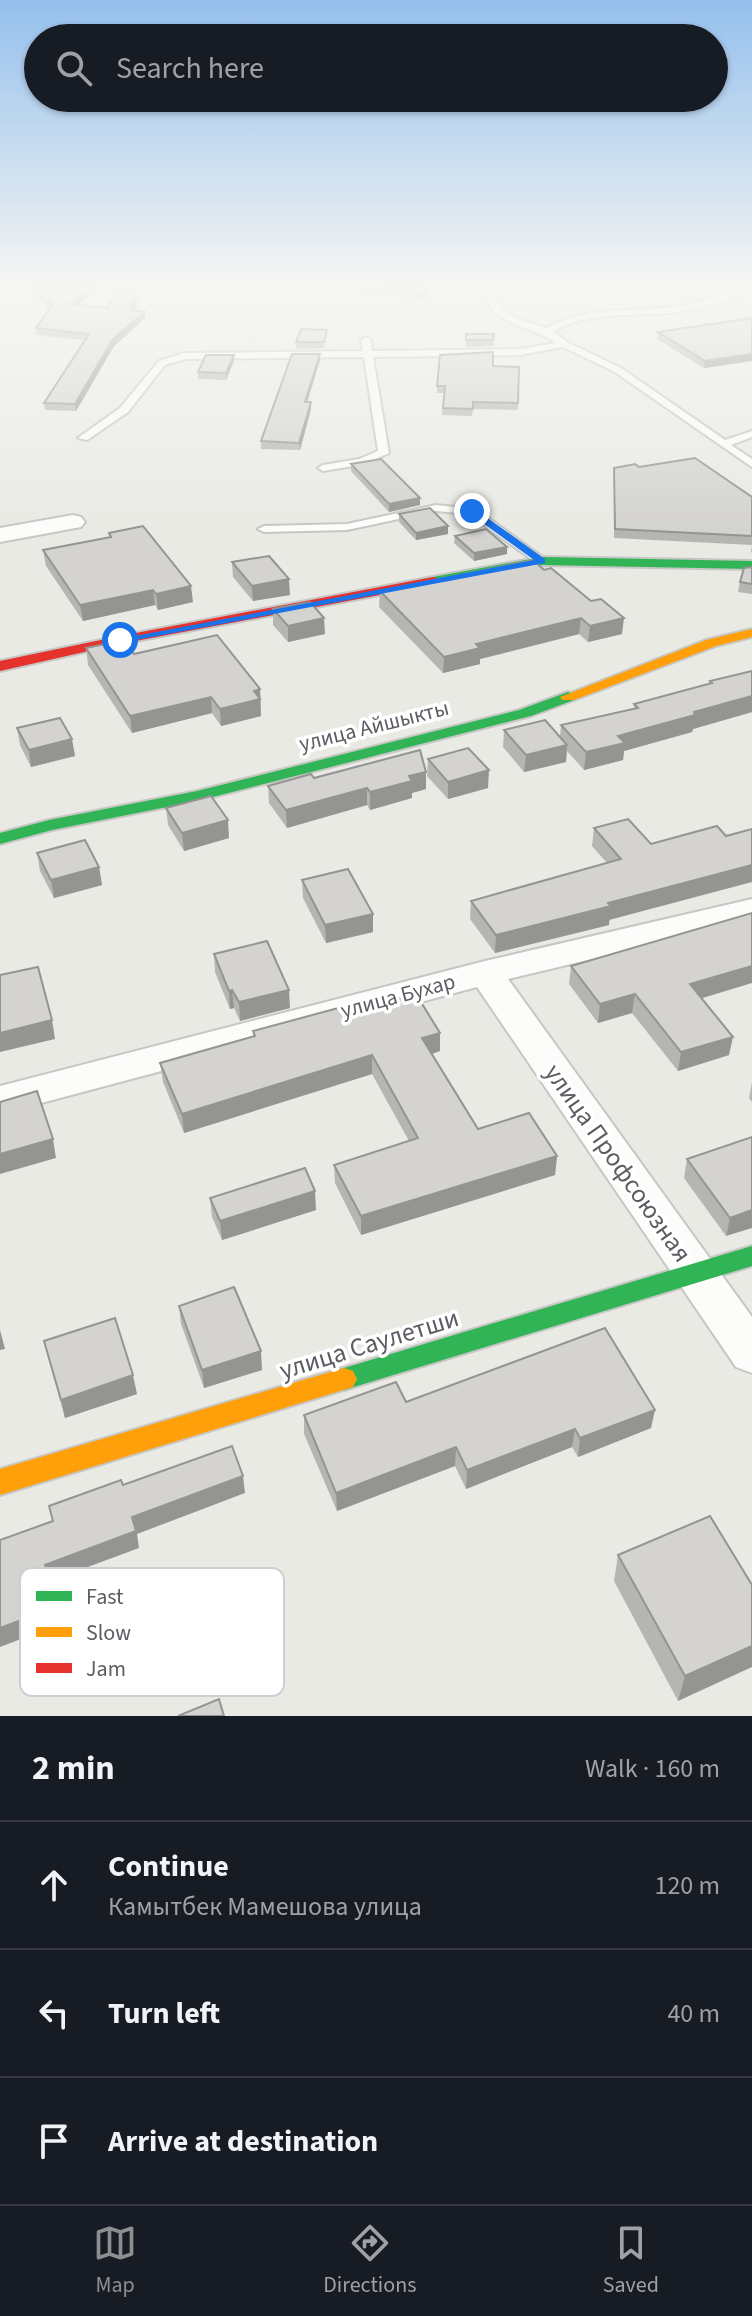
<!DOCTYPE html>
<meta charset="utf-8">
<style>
:root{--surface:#171b24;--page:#242831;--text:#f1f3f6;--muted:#9ea1a6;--line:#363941;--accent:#8c8e90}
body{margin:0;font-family:"Source Sans 3",sans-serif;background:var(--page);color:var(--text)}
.stop{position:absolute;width:24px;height:24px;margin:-18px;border:6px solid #1a73e8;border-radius:50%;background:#fff}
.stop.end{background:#1a73e8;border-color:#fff;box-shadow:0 2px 8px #0008}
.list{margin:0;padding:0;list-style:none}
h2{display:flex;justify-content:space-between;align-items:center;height:104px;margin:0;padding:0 32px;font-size:34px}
h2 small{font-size:26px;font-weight:400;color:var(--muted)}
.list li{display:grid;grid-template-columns:52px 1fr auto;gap:24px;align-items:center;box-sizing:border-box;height:128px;padding:0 32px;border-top:2px solid var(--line)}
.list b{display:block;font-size:30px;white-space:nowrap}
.list p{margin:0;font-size:26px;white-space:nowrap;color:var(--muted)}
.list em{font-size:26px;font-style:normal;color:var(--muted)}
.icon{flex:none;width:44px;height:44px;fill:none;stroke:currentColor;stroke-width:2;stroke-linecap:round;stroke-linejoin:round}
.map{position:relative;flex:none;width:752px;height:1716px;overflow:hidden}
.search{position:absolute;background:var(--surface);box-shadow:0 2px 6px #0004;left:24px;right:24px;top:24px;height:88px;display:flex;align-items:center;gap:20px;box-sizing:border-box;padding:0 28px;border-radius:44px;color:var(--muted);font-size:30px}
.sheet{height:488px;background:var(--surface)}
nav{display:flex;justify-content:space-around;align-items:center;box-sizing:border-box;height:112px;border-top:2px solid var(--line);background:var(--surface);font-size:22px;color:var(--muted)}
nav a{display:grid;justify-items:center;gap:4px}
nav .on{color:var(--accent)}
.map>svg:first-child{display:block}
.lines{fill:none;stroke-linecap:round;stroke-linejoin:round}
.lane-casing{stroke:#c6c7c5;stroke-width:4}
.street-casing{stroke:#c6c7c5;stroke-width:4}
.fast-casing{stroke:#c7c7c6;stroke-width:4}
.slow-casing{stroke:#c7c7c6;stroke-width:4}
.jam-casing{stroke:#c7c7c6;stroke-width:4}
.lane{fill:#fcfcfb;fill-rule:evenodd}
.street{fill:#fcfcfb;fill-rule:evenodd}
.fast{fill:#30b455;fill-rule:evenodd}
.slow{fill:#ff9f0a;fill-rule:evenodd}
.jam{fill:#e5322d;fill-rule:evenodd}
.wall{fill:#b6b5b3}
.shaded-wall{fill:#949492}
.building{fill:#d4d3d0;stroke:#949492;stroke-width:2}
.route{fill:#1a73e8}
.labels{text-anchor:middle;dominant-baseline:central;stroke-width:7;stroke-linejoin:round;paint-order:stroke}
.street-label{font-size:22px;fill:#5a5d62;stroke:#fff}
.near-street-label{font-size:26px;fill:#5a5d62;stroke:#fff}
.key{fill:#fff;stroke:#ceced0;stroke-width:2}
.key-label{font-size:22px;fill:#5a5d62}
</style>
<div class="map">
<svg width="752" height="1716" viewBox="0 0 752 1716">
<rect width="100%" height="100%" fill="#eaeae5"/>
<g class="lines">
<defs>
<g id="lane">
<polygon points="110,288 132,288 132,289 128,292"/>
<path d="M487 288H495C492 316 525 321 546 328 588 305 634 313 680 306 704 302 728 292 752 288V293C725 302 697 310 668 313 629 316 589 312 553 331L567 342 621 368 725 440 752 431V437L731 445 752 459V467L615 372 563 347 520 355 373 357 389 453 365 464 323 471 318 468 323 465 359 459 378 451 364 357 185 359 165 365 128 412 87 440 78 438 120 408 159 361 184 353 363 351 361 340 366 337 371 340 372 351 520 349 556 343C534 326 483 324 487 288Z"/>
<polygon points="436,505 476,509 548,561 546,564 538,564 469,514 436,511 347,530 264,532 258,529 264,526 347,524"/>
</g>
<g id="street">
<polygon points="73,515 81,517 85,522 81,527 0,542 0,528"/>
<polygon points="752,899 752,921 508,979 752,1317 752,1373 736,1367 477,987 0,1114 0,1086 485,961"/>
</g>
<g id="fast">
<polygon points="542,557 752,561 752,569 542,565 433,585 426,581 433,577"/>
<polygon points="568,692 574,694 576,697 574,700 531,716 197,801 52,830 0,844 0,833 49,820 197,791 519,710"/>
<polygon points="752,1246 752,1266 344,1390 335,1387 331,1379 335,1371 344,1368"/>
</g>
<g id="slow">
<polygon points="752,629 752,637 716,646 574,700 562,700 560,697 706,640"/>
<polygon points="344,1368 353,1371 357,1379 353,1387 0,1495 0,1469"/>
</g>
<polygon id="jam" points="433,577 438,578 438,584 120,644 0,671 0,661 120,636"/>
</defs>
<!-- lane casing -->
<use href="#lane" class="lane-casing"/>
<!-- street casing -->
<use href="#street" class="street-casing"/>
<!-- fast casing -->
<use href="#fast" class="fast-casing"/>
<!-- slow casing -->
<use href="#slow" class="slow-casing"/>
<!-- jam casing -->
<use href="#jam" class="jam-casing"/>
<!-- lane -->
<use href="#lane" class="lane"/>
<!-- street -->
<use href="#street" class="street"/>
<!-- fast -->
<use href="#fast" class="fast"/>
<!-- slow -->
<use href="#slow" class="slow"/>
<!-- jam -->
<use href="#jam" class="jam"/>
</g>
<!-- wall -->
<g class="wall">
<polygon points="24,288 100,288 78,305 107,308 136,298 137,305 134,311 145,318 114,346 76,411 45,410 44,403 85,340 37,335 36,328 50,308"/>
<polygon points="316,288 427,288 425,299"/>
<polygon points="752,318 752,361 704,368 657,339 658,332"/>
<polygon points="466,334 494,334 493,346 466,347"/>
<polygon points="327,336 324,348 296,349 296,342"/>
<polygon points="320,354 320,360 307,402 311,402 311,409 300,450 261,449 261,441"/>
<polygon points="234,355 234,361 226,380 198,379 198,372"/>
<polygon points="493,366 519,367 518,410 473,409 472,416 442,415 444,393 437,393 437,386"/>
<polygon points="351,464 420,505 389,512 351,471"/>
<polygon points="639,467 752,497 752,553 751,552 752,545 614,538 614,468"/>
<polygon points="399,514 448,534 416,540 399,522"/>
<polygon points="109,533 193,602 158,610 155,605 83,621 46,566 43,550 109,537"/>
<polygon points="455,536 507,547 507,554 474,561 454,543"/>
<polygon points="533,560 622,634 588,642 579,634 480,659 480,664 443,673 379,607 380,591"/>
<polygon points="232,562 290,595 253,601 233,577"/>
<polygon points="752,567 752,594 738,592 740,582"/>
<polygon points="273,609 325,634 288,642 273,625"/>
<polygon points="86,648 134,654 260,689 261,716 221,726 212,713 132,733 88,665"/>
<polygon points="752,671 752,712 693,729 692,732 624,751 623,760 584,770 567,751 566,762 524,772 503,747 504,730 560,737 561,725 634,708 634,704 709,684 710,681"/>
<polygon points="17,728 75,756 31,767 20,745"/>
<polygon points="428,759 488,788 448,799 427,776"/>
<polygon points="314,778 426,789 412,793 412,798 370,810 367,805 287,828 269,803 268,786"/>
<polygon points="166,808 229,838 184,851 168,825"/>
<polygon points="628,819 609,925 495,953 470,919 471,901 607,863 592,846 594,828"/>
<polygon points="37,853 99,867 102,885 54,898 40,871"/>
<polygon points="302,880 373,914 373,932 326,943 303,898"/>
<polygon points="214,954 290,1008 240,1021 234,1008 230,1009 215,972"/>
<polygon points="571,966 701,998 729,1055 678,1071 632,1013 598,1023 569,984"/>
<polygon points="345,1014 440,1051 432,1054 478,1129 557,1156 555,1175 361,1235 335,1183 334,1165 409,1141 372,1074 184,1133 163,1082 160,1063 253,1036 253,1031"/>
<polygon points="752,1082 752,1102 749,1098"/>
<polygon points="752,1137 726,1236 684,1178 687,1159"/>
<polygon points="210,1198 316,1210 222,1240 212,1217"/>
<polygon points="179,1306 262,1370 204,1388 181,1324"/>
<polygon points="44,1341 137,1394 65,1418"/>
<polygon points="406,1402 651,1428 578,1457 572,1447 466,1489 455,1466 337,1511 304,1434 304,1415"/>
<polygon points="618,1555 752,1585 678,1701 614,1581"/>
</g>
<!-- shaded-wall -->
<g class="shaded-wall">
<polygon points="91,288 100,288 71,310 70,304"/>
<polygon points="136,298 137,305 130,317 130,310"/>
<polygon points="145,312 145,318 114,346 76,411 75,404 113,339"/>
<polygon points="320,354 320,360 305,409 305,402"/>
<polygon points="752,354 752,361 704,368 705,361"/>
<polygon points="234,355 234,361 226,380 226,373"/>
<polygon points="311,402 311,409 300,450 299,443"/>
<polygon points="420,498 420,505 389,512 389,504"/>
<polygon points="448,526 448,534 416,540 416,533"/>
<polygon points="507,547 507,554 474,561 474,553"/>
<polygon points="289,579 290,595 253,601 252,586"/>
<polygon points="191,586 193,602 158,610 156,594"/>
<polygon points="153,590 155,605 83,621 80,605"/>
<polygon points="324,618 325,634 288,642 288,626"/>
<polygon points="581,618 579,634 480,659 480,664 443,673 444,657 476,644"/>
<polygon points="624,618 622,634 588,642 590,626"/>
<polygon points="260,689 261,716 221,726 220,709 254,691"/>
<polygon points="752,696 752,712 693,729 692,732 624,751 623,760 584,770 586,752 618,736 694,712"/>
<polygon points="211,697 212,713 132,733 130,716"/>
<polygon points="72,739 75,756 31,767 29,750"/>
<polygon points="567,745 566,762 524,772 526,755"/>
<polygon points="489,770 488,788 448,799 448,782"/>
<polygon points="426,772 426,789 412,793 412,798 370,810 370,792 409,776"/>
<polygon points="367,788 367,805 287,828 286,810"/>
<polygon points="228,820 229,838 184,851 182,833"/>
<polygon points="752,865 752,882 609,920 609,925 495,953 496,935 608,903"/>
<polygon points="99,867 102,885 54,898 51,880"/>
<polygon points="373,914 373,932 326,943 325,925"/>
<polygon points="752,966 752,983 686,1003 690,984"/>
<polygon points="232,990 234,1008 230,1009 229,991"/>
<polygon points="289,990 290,1008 240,1021 239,1002"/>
<polygon points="635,994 632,1013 598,1023 600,1004"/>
<polygon points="52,1020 55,1039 0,1052 0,1033"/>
<polygon points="440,1033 440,1051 422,1057 422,1038"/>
<polygon points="733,1037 729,1055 678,1071 681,1052"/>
<polygon points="372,1055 372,1074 184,1133 182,1114"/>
<polygon points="53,1139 56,1158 0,1174 0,1154"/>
<polygon points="557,1156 555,1175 361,1235 361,1216"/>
<polygon points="315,1191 316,1210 222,1240 220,1221"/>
<polygon points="752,1210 752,1228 726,1236 730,1218"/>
<polygon points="0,1330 5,1349 0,1350"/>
<polygon points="261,1351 262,1370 204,1388 202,1370"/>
<polygon points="133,1375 137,1394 65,1418 61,1400"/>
<polygon points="655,1410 651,1428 578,1457 580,1438"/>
<polygon points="575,1429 572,1447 466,1489 467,1470"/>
<polygon points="456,1447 455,1466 337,1511 336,1493"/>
<polygon points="243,1476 245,1493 137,1534 139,1548 50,1581 60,1624 0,1647 0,1628 45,1565 132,1517"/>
<polygon points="752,1646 752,1667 678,1701 685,1676"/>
</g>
<!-- building -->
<g class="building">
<polygon points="32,288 91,288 70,304 107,308 120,288 136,298 130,310 145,312 113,339 75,404 44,403 89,334 36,328 53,304"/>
<polygon points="380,288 426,288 426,293"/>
<polygon points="752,318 752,354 705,361 658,332"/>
<polygon points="301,329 327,330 324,342 296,342"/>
<polygon points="466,334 494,334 493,340 466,340"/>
<polygon points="493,352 493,366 519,367 518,403 473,402 473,409 443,408 445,386 437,386 440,355"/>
<polygon points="292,354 320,354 305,402 311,402 299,443 261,441"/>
<polygon points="206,355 234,355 226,373 198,372"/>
<polygon points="695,458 752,497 752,536 615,529 614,468 635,464 639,467"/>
<polygon points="381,459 420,498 389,504 351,464"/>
<polygon points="430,508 448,526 416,533 399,514"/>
<polygon points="143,526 191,586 156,594 153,590 80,605 43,550 111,537 109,533"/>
<polygon points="486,529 507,547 474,553 455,536"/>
<polygon points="269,556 289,579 252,586 232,562"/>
<polygon points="533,560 544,570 551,568 591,601 601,599 624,618 590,626 581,618 476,644 480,648 444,657 380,591"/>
<polygon points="752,567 752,584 740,582 744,568"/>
<polygon points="310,602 324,618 288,626 273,609"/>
<polygon points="217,635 260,689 254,691 260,699 220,709 211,697 130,716 86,648 125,640 134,654"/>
<polygon points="752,671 752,696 694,712 695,715 618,736 625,743 586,752 561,725 638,708 634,704 712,683 710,681"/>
<polygon points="60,718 72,739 29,750 17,728"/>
<polygon points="545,720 567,745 526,755 504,730"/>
<polygon points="468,748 489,770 448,782 428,759"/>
<polygon points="420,750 426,772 409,776 412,781 370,792 367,788 286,810 268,786 311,774 314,778"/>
<polygon points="211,796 228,820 182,833 166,808"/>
<polygon points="628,819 651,844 717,826 726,836 752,829 752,865 608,903 611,906 496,935 471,901 621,859 594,828"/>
<polygon points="85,840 99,867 51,880 37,853"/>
<polygon points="348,869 373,914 325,925 302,880"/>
<polygon points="752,913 752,966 690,984 733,1037 681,1052 635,994 600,1004 571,966"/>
<polygon points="267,941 289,990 239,1002 232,990 229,991 214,954"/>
<polygon points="38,967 52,1020 0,1033 0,975"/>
<polygon points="416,994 440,1033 422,1038 478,1129 529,1113 557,1156 361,1216 334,1165 418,1138 372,1055 182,1114 160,1063 255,1036 253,1031 342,1007 345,1014"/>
<polygon points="37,1091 53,1139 0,1154 0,1102"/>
<polygon points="752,1137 752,1210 730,1218 687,1159"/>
<polygon points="305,1168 315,1191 220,1221 210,1198"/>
<polygon points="234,1287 261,1351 202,1370 179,1306"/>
<polygon points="115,1318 133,1375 61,1400 44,1341"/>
<polygon points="605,1328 655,1410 580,1438 575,1429 467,1470 456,1447 336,1493 304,1415 396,1382 406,1402"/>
<polygon points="232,1446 243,1476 132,1517 136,1531 45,1565 55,1607 0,1628 0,1540 53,1521 49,1506 121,1480 123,1485"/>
<polygon points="710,1516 752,1585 752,1646 685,1676 618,1555"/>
<polygon points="219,1699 224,1716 178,1716"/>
</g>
<!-- sky -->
<linearGradient id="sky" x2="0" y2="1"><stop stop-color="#95c0ed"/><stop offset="0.54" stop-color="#f6f6f3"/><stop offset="1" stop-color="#f6f6f3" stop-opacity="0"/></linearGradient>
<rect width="752" height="529" fill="url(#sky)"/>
<!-- route -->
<polygon class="route" points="469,509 475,509 545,559 545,563 120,643 114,640 534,560 469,513"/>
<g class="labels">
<!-- street labels -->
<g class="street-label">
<text transform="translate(374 726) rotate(-14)">улица Айшыкты</text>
<text transform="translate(398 996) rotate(-15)">улица Бухар</text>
</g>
<!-- near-street labels -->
<g class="near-street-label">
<text transform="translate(618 1163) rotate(55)">улица Профсоюзная</text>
<text transform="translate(369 1344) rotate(-17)">улица Саулетши</text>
</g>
</g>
<!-- legend -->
<rect x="20" y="1568" width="264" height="128" rx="12" class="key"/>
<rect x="36" y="1591" width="36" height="10" fill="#30b455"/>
<rect x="36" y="1627" width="36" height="10" fill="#ff9f0a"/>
<rect x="36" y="1663" width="36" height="10" fill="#e5322d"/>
<g class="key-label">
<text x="86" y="1604">Fast</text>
<text x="86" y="1640">Slow</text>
<text x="86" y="1676">Jam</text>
</g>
</svg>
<div class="stop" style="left:120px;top:640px"></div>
<div class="stop end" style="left:472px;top:511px"></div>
<div class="search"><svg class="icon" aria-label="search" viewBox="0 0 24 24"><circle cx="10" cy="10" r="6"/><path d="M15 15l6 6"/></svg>Search here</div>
</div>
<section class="sheet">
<h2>2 min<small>Walk · 160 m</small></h2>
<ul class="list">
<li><svg class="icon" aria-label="ahead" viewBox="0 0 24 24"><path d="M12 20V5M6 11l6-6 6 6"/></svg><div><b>Continue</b><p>Камытбек Мамешова улица</p></div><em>120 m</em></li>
<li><svg class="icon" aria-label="left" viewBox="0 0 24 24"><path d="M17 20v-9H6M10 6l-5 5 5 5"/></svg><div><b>Turn left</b></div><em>40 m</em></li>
<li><svg class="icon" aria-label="arrive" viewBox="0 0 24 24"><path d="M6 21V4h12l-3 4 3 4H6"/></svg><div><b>Arrive at destination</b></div></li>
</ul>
</section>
<nav>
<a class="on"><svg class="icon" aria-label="map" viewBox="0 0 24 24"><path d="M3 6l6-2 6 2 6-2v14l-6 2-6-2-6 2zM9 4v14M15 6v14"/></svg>Map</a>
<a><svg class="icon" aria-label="directions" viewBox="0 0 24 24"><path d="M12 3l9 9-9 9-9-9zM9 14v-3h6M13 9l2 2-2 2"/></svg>Directions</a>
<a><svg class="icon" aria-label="saved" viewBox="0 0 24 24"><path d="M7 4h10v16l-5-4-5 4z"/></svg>Saved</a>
</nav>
